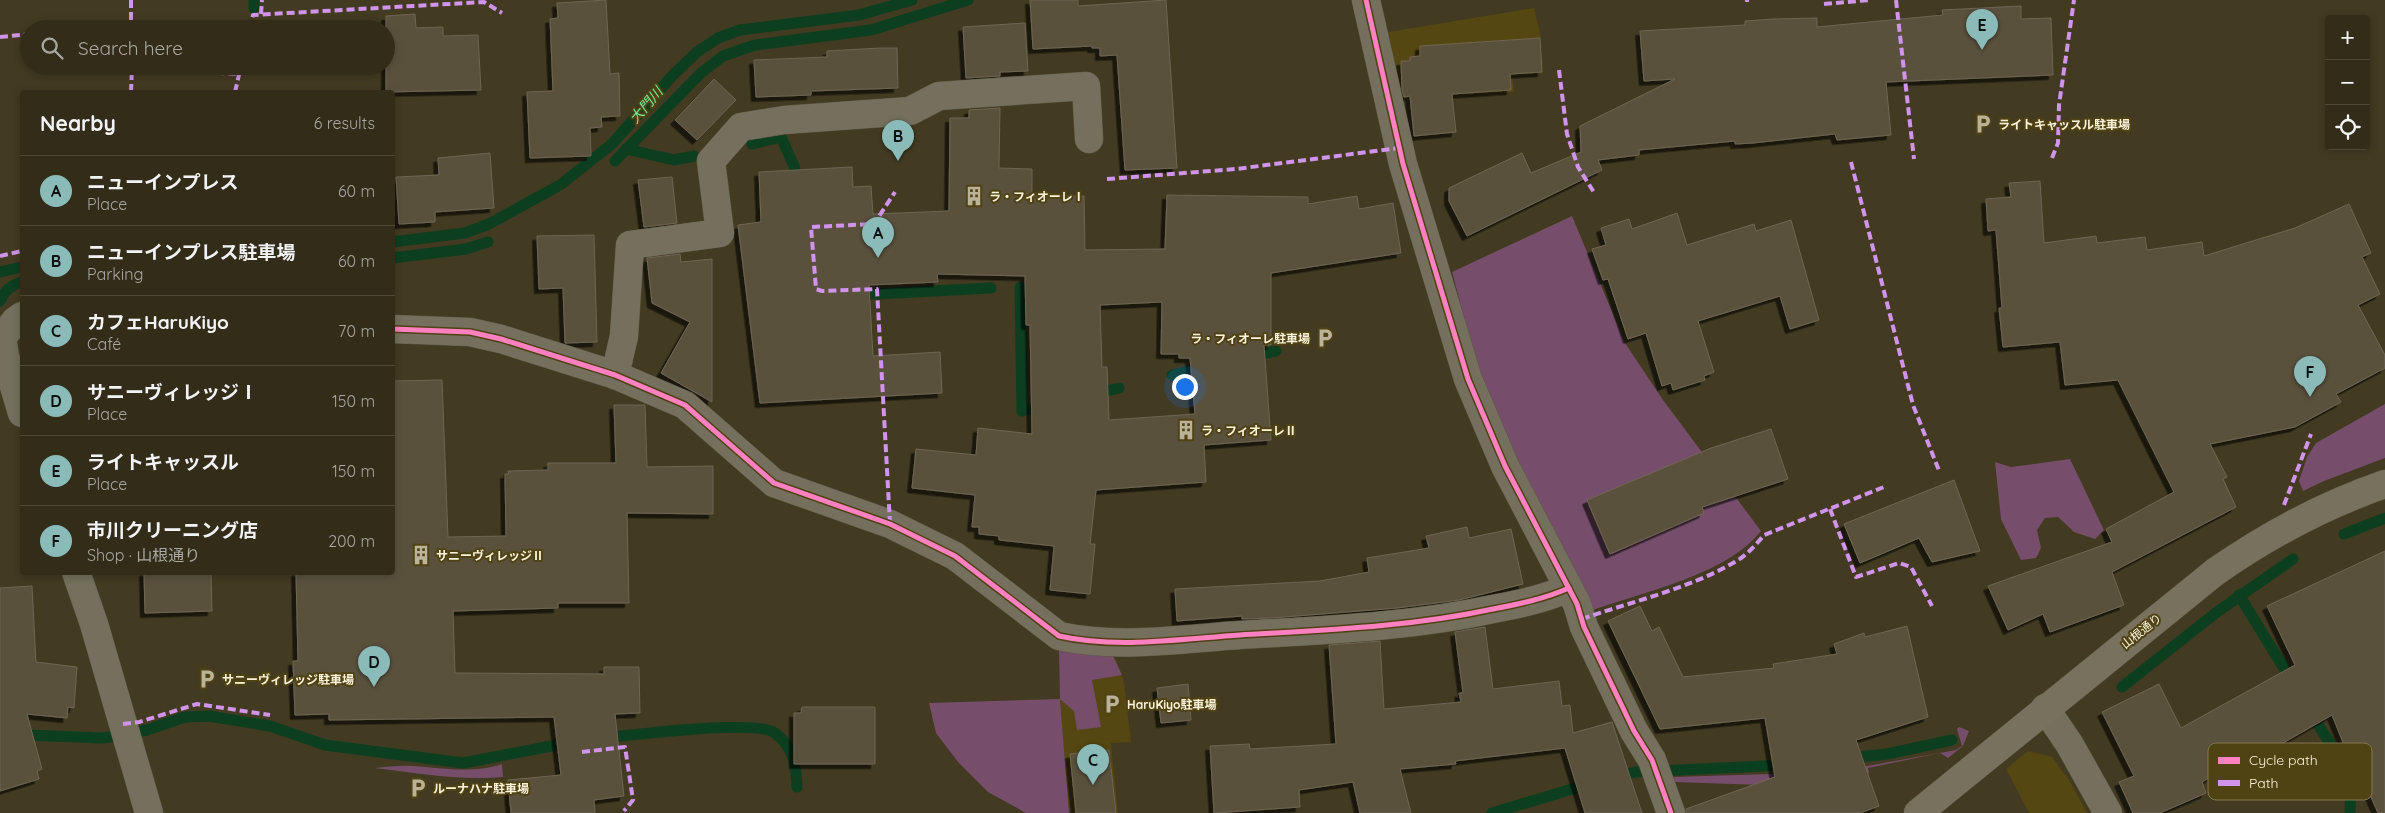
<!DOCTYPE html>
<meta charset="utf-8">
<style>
:root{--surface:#322c19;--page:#3d3826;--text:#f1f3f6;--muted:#a8a7a2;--line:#4d4838;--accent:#8bbbb9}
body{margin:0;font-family:Quicksand,"Noto Sans JP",sans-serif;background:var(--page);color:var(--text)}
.controls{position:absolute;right:15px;top:15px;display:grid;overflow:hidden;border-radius:5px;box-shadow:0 2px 8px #0003}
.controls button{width:45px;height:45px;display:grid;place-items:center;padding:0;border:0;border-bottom:1px solid var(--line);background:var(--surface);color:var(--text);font:25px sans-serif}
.you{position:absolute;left:1184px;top:386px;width:18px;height:18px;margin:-12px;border:4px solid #fff;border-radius:50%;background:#1a73e8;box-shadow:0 0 0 8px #1a73e833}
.badge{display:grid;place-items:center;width:32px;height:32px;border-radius:50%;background:var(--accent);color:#111;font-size:16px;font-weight:700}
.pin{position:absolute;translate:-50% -41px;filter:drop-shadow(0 1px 2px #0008)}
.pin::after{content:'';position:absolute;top:26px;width:18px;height:15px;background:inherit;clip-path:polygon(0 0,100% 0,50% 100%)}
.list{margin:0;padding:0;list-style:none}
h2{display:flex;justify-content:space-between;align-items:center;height:65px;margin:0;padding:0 20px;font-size:21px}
h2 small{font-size:16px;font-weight:400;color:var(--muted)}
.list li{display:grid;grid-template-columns:32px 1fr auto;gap:15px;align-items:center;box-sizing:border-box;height:70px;padding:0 20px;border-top:1px solid var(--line)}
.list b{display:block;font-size:19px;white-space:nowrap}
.list p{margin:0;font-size:16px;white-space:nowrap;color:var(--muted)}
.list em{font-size:16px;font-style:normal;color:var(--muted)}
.icon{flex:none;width:28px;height:28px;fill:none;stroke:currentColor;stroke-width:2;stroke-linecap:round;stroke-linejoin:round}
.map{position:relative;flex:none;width:2385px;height:813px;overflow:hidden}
.search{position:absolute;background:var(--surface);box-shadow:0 2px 8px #0003;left:20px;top:20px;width:375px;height:55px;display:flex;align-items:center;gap:12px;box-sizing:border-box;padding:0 18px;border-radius:28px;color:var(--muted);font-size:19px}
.panel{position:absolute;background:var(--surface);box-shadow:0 2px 8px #0003;left:20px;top:90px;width:375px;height:485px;border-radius:5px}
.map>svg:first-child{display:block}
.built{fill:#554711}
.green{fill:#764e6b}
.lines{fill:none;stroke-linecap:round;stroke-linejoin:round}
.stream{stroke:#0b3f20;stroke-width:11}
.building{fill:#5a513e;stroke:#6f6552;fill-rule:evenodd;filter:url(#shadow)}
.street-casing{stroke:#5e5844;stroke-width:29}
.secondary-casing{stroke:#5e5844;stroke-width:29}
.street{stroke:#74705d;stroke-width:28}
.secondary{stroke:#78715d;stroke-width:28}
.quiet{stroke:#d193ec;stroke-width:4;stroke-dasharray:8 4;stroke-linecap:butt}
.cycleway-casing{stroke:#4f4213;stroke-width:8}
.cycleway{stroke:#ff80c0;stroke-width:5}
.labels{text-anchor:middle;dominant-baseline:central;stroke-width:4;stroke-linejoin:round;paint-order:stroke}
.poi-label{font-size:12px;font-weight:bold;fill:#faf2da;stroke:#4f4213;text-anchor:start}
.street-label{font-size:12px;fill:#faf2da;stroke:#4f4213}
.water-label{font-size:14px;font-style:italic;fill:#6fed9d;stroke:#4f4213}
.key{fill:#4f4213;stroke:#82774f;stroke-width:1}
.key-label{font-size:14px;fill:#faf2da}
</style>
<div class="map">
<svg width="2385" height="813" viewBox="0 0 2385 813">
<defs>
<filter id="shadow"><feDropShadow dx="-4.5" dy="4.5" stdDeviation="0" flood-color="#0009"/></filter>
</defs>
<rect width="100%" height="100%" fill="#423a21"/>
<!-- built -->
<g class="built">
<polygon points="1534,8 1541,38 1543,73 1512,76 1514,92 1402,98 1388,32"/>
<polygon points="1115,657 1124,682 1131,742 1111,743 1118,813 1069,813 1060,699"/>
<polygon points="2028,751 2052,757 2069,780 2087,813 2029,813 2006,769"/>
</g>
<!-- green -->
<g class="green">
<path d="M1572 216 1625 343 1663 400 1761 531C1726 575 1646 591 1593 610L1496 417 1476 362 1452 272Z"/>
<polygon points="2385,404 2385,458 2324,481 2303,491 2299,481 2307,457 2316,443"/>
<polygon points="2070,459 2104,530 2095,539 2074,532 2058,517 2045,518 2037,530 2041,548 2036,558 2021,560 2001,519 1995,462 2011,467"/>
<polygon points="1059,650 1111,652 1122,675 1092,680 1101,727 1077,730 1074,711 1060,699 1069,813 1026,813 988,792 958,762 936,733 929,703 1060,699"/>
<polygon points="1959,727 1969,731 1963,746 1948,758 1940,753 1868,768 1869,773 1761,785 1675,782 1672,777 1801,773 1867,766 1956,750 1962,746 1957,729"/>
<path d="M502 764 503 777C460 781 417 773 374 768 387 767 401 765 413 766 445 768 471 774 502 764Z"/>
</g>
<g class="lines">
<!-- stream -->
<g class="stream">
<polyline points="254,8 254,0"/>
<polyline points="752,144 781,137 794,166 797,184"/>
<polyline points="626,149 674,160 694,156"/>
<polyline points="615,161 701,73 723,56 755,45 871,30 968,0"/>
<polyline points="392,242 465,233 489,224 560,185 612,144 672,76 697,52 718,38 740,30 859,15 912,0"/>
<polyline points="392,258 466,249 488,242"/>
<polyline points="0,272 22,267"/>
<polyline points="1020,287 1022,411 1046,405"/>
<polyline points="856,295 991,288"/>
<path d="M0 301C5 290 11 285 22 282"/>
<polyline points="1251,357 1276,351"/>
<polyline points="1172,375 1206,367"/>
<polyline points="1094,394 1119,388"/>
<polyline points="2344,534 2385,518"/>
<polyline points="2239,595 2293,683"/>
<polyline points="2122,687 2217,612 2293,559"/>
<polyline points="2310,712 2351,776 2350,813"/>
<polyline points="0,734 103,738 147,730 185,717 209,716 270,726 325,745 463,763 572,742"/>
<path d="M603 738C631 735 757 719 775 733 794 747 796 766 797 787"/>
<polyline points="1848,758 1887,754 1952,740"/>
<polyline points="1615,777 1635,772 1788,765"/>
<polyline points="1492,813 1592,783"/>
</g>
</g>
<!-- building -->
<g class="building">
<polygon points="606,0 610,74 619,73 620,116 601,117 602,127 590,128 591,156 530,158 527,92 553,91 550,19 558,18 557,3"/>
<polygon points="1030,0 1078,0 1078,6 1166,0 1177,168 1125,170 1117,55 1100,56 1100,48 1092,48 1092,46 1033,49"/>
<polygon points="2021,6 2021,19 2051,18 2053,75 1886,82 1891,135 1837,140 1835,134 1753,143 1735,144 1735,141 1639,150 1639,155 1598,160 1602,170 1467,236 1449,201 1449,188 1522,153 1531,173 1581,152 1580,126 1675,79 1644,81 1640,31 1745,25 1745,21 1773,19 1817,18 1817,27 1943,15 1942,10"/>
<polygon points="415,14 416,28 443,27 443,36 478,35 481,90 386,92 386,16"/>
<polygon points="1025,23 1028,71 1000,72 1000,76 966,78 963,27"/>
<polygon points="1540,38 1542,72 1510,74 1511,90 1452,94 1456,132 1414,136 1410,96 1404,97 1402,89 1401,61 1410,61 1410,57 1420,56 1420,46"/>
<polygon points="880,48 897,48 898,88 811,91 811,95 756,97 754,60 827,57 827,51"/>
<polygon points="714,79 736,100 697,140 675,120"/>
<path d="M1000 108 999 168 1032 169V196H1084L1085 250 1165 249 1167 195 1308 197V204L1357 196 1359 209 1393 203 1401 253 1271 273V345H1264L1271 440 1204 445 1206 482 1096 490 1090 544H1095L1090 594 1050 590 1054 546 999 540V536L979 534V527H972L975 495 912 488 916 449 976 455 978 428 1032 434 1030 325H1026L1025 276 937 274 938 282 869 285 873 356 940 352 942 393 760 403 738 225 761 222 759 172 852 167 853 187 871 186 873 214 949 211 950 118H969V110ZM1162 302 1161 354H1179V358H1190L1195 414 1109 420 1107 367H1102L1100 305Z"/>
<polygon points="490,153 494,208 435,212 435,222 399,224 396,177 439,175 438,158"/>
<polygon points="672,177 677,223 644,227 638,180"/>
<polygon points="2040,181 2044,243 2096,236 2097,243 2145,237 2147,250 2202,242 2204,256 2295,228 2349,204 2371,253 2362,257 2380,294 2358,305 2385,355 2385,368 2336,394 2341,402 2295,427 2210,444 2227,477 2223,479 2236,507 2112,572 2124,605 2050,632 2043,614 2008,630 1988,586 2112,542 2106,529 2174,492 2118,380 2065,385 2060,342 2003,347 1999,308 2002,308 1996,230 1988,231 1986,199 2011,197 2009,183"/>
<polygon points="1677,213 1687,245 1754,224 1756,231 1791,220 1819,320 1790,329 1780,296 1698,321 1714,372 1704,376 1705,380 1673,390 1671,383 1662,386 1646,333 1628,339 1608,279 1603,280 1592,249 1606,245 1601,228 1629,219 1632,229"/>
<polygon points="594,235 597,342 565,343 563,288 539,289 537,236"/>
<polygon points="680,254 681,262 712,259 712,402 661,373 690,322 652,303 647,258"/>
<polygon points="442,380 448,537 506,536 505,474 509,474 508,471 548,470 548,463 616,463 614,405 645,405 647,467 713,466 713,514 627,513 629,603 558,603 558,608 453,611 455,673 604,674 604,667 639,667 640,713 615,714 624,796 594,800 595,813 511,813 508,780 561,775 554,717 329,720 329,714 295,715 293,661 298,661 296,572 392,572 392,381"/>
<polygon points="1771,429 1788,479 1702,507 1704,513 1610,554 1587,500 1711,448"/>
<polygon points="1954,480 1980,551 1932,562 1919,538 1860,563 1844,524"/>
<polygon points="1467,527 1469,538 1511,529 1523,584 1459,600 1397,608 1271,618 1242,619 1242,616 1177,621 1175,589 1320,581 1369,572 1367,558 1429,548 1426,536"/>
<polygon points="2385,551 2385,813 2378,813 2352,753 2348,755 2332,715 2262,755 2259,750 2202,782 2206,793 2160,813 2133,813 2119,782 2134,776 2102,712 2159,684 2181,728 2295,665 2267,606"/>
<polygon points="144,572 211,572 212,611 145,613"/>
<polygon points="32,586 36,662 77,667 74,708 68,707 67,718 27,714 42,769 37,771 39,779 0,791 0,588"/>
<polygon points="1640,606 1652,631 1659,627 1683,677 1774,668 1773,664 1837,654 1834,644 1864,633 1865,637 1907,626 1928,717 1856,740 1879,806 1860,813 1686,813 1686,809 1775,777 1765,718 1660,729 1608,621"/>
<polygon points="1485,627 1493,689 1559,681 1562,706 1570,705 1573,733 1612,722 1642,813 1585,813 1565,748 1455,761 1456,764 1400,769 1411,813 1360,813 1353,782 1299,790 1300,807 1214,813 1210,746 1249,744 1250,749 1336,744 1329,645 1380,641 1384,709 1461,702 1459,693 1463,693 1455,632"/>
<polygon points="1188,684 1191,720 1161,723 1157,688"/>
<polygon points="802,707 875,707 875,764 794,764 794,713 801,713"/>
<polygon points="1109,750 1116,813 1076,813 1070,754"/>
</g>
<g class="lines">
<defs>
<g id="street">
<polyline points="1366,0 1403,164 1468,379 1505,466 1577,604 1584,627 1634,731 1652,760 1671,813"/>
<polyline points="22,316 15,321 2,338 5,356 22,413"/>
<path d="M392 329 470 332 501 339 615 375 685 405 774 483 890 524 955 556 1059 636C1117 649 1181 639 1240 635 1325 630 1410 627 1493 609 1519 604 1544 599 1569 588"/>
<polyline points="615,375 624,336 630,245 720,233 711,161 741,127 784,120 910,111 939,96 1086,86 1089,139"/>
<polyline points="76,572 94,624 149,813"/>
<polyline points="2045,708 2070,745 2108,813"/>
</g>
<path id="secondary" d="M1918 813 2215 572C2268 535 2324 505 2385 484"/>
</defs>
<!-- street casing -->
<use href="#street" class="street-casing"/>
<!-- secondary casing -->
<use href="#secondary" class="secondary-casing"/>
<!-- street -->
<use href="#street" class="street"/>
<!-- secondary -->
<use href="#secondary" class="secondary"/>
<!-- quiet -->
<g class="quiet">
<polyline points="131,0 131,29"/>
<polyline points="1896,0 1914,159"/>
<polyline points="1747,2 1747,0"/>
<polyline points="1824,4 1870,0"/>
<polyline points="261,14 262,0"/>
<polyline points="91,29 131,25"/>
<polyline points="250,29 253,15 484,2 502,13"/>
<polyline points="0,37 29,34"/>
<polyline points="132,68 239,74"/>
<polyline points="1559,70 1567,134 1578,167 1595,194"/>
<polyline points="131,92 132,66"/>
<polyline points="235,92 241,66"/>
<polyline points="2052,158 2058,143 2059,105 2074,0"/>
<polyline points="1851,162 1913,405 1940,473"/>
<polyline points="1107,179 1236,169 1399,148"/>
<polyline points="0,256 22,251"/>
<polyline points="2284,505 2311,434"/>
<polyline points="1830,509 1856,577 1899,563 1911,567 1932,606"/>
<polyline points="890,524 877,289 822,291 816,289 811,227 874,224 895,192"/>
<path d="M1582 619C1630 602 1688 589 1733 563 1745 557 1755 546 1764 535L1884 487"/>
<polyline points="123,724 139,722 197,704 270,715"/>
<polyline points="582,752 625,747 633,800 624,811"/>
</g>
<defs>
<g id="cycleway">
<polyline points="1366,0 1403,164 1468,379 1505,466 1577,604 1584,627 1634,731 1652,760 1671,813"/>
<path d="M392 329 470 332 501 339 615 375 685 405 774 483 890 524 955 556 1059 636C1117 649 1181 639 1240 635 1325 630 1410 627 1493 609 1519 604 1544 599 1569 588"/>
</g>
</defs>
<!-- cycleway casing -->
<use href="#cycleway" class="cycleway-casing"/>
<!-- cycleway -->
<use href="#cycleway" class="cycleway"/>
</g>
<!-- icons -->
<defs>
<symbol id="parking-bare" viewBox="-9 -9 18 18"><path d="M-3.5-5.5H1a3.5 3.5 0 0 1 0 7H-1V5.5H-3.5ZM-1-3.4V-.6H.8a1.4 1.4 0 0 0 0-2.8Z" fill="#bab299" stroke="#4f4213" stroke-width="2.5" paint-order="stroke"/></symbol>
<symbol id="building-bare" viewBox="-9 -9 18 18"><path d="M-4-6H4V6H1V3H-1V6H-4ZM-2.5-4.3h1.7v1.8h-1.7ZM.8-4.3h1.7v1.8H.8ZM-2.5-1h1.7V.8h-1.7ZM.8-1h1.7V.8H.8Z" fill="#bab299" stroke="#4f4213" stroke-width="2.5" paint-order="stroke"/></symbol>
</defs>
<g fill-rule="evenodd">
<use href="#parking-bare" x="1969" y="110" width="28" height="28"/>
<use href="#building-bare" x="960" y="182" width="28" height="28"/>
<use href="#parking-bare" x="1311" y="324" width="28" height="28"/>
<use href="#building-bare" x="1172" y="416" width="28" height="28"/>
<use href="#building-bare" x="407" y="541" width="28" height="28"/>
<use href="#parking-bare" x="193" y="665" width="28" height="28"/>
<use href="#parking-bare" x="1098" y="690" width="28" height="28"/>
<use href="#parking-bare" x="404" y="774" width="28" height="28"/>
</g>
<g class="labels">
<!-- poi labels -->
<g class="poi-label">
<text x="1998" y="124">ライトキャッスル駐車場</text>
<text x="989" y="196">ラ・フィオーレⅠ</text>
<text x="1310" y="338" text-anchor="end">ラ・フィオーレ駐車場</text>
<text x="1201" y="430">ラ・フィオーレⅡ</text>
<text x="436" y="555">サニーヴィレッジⅡ</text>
<text x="222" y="679">サニーヴィレッジ駐車場</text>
<text x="1127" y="704">HaruKiyo駐車場</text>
<text x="433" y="788">ルーナハナ駐車場</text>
</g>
<!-- street labels -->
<g class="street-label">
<text transform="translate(2141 631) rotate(-39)">山根通り</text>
</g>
<!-- water labels -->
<g class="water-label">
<text transform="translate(646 105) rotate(-49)">大門川</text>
</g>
</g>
<!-- legend -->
<rect x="2208" y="743" width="164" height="57" rx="8" class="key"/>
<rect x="2218" y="757" width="22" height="7" fill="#ff80c0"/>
<rect x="2218" y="780" width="22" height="6" fill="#d193ec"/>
<g class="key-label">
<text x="2249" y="765">Cycle path</text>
<text x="2249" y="788">Path</text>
</g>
</svg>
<div class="controls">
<button>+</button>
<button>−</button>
<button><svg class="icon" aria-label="locate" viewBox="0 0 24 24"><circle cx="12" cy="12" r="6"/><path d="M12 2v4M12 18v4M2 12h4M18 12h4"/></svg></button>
</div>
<div class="you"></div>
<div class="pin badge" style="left:878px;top:258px">A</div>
<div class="pin badge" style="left:898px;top:161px">B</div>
<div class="pin badge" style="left:1093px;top:785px">C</div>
<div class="pin badge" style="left:374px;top:687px">D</div>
<div class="pin badge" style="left:1982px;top:50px">E</div>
<div class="pin badge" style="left:2310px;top:397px">F</div>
<div class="search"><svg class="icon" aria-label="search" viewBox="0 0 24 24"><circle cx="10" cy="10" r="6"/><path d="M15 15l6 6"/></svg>Search here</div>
<section class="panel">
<h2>Nearby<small>6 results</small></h2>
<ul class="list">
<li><span class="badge">A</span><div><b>ニューインプレス</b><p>Place</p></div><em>60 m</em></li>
<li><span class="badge">B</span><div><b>ニューインプレス駐車場</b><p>Parking</p></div><em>60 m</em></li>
<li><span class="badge">C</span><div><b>カフェHaruKiyo</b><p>Café</p></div><em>70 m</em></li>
<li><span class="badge">D</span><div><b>サニーヴィレッジⅠ</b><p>Place</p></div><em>150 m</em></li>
<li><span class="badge">E</span><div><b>ライトキャッスル</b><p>Place</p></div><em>150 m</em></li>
<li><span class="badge">F</span><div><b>市川クリーニング店</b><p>Shop · 山根通り</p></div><em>200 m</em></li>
</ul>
</section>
</div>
